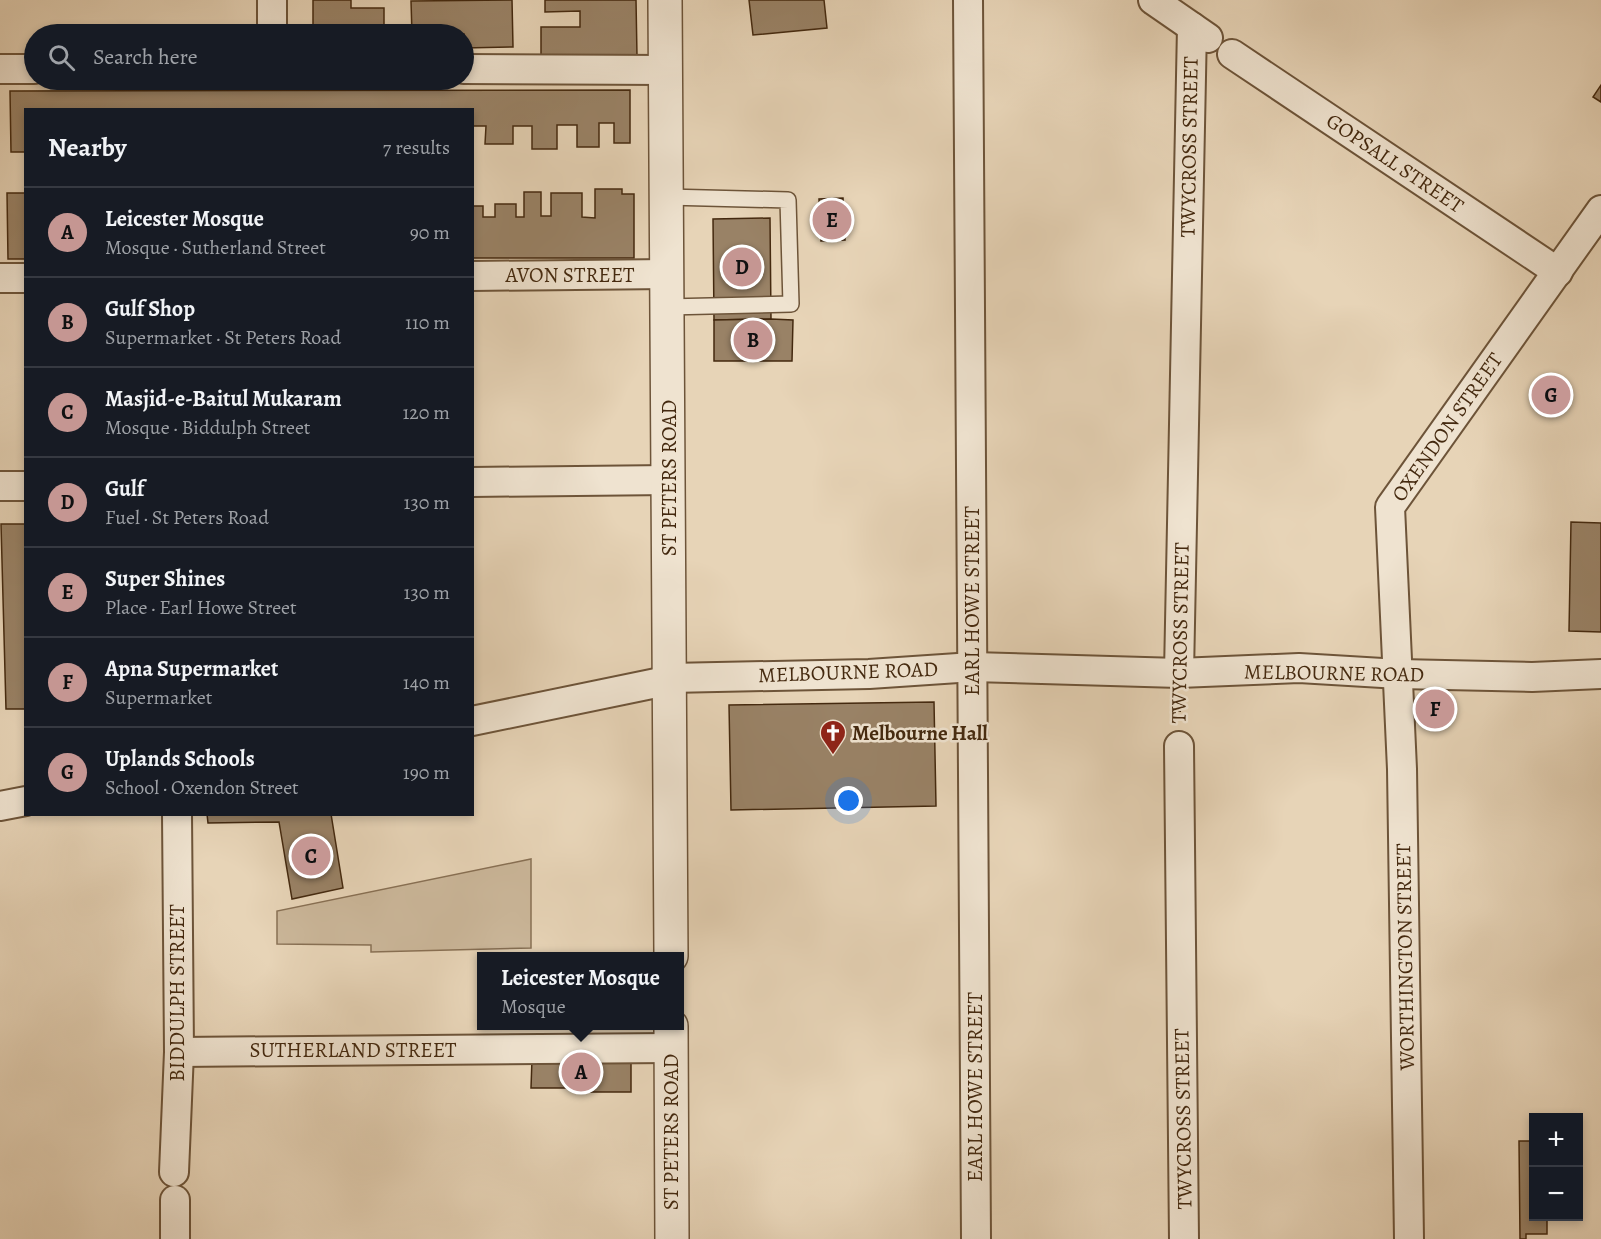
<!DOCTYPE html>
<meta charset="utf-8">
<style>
:root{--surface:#171b24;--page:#20242c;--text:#f1f3f6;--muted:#9ea1a6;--line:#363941;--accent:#c59692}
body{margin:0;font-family:Alegreya,serif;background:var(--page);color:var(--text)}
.controls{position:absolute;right:18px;bottom:18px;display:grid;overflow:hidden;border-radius:0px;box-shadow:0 3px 9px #0003}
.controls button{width:54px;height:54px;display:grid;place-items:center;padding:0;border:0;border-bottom:2px solid var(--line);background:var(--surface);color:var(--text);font:30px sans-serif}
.you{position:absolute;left:849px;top:801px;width:21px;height:21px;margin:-15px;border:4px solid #fff;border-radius:50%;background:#1a73e8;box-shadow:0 0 0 9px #1a73e833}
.badge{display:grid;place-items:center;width:39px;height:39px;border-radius:50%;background:var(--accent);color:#111;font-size:20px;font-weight:700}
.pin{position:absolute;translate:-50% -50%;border:3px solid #fff;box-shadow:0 2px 6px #0006}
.popup{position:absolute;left:477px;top:952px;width:207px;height:78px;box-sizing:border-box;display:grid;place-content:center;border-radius:0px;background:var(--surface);filter:drop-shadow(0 2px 4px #0005);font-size:20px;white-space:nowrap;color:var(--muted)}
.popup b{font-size:22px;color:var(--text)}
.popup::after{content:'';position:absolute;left:50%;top:100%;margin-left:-12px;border:12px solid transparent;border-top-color:var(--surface)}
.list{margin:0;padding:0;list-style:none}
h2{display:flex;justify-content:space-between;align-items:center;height:78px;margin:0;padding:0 24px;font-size:26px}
h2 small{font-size:20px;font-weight:400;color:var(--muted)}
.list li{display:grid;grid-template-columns:39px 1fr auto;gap:18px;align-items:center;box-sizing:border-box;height:90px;padding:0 24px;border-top:2px solid var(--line)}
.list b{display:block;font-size:22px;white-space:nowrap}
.list p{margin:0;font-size:20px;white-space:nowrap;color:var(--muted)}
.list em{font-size:20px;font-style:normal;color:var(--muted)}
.icon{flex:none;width:33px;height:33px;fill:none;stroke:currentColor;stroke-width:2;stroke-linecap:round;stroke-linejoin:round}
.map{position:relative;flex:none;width:1601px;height:1239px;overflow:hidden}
.search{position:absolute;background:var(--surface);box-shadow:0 3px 9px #0003;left:24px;top:24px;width:450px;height:66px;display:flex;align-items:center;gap:15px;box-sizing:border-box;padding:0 21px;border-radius:33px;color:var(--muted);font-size:22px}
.panel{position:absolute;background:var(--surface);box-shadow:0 3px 9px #0003;left:24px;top:108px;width:450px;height:708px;border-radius:0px}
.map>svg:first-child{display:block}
.green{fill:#cbb79a;stroke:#887054;stroke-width:1.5}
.building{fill:#998266;stroke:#44290f;stroke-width:1.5}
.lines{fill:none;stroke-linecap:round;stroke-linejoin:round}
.service-casing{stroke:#6d5439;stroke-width:18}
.minor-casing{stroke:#6d5439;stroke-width:32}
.tertiary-casing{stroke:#6d5439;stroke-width:36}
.path{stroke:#44290f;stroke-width:4;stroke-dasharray:4.5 3;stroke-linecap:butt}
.service{stroke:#efe3d0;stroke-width:15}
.minor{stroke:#efe3d0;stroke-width:28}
.tertiary{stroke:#efe3d0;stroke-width:33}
.labels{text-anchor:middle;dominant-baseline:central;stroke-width:5;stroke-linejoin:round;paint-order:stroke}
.street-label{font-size:21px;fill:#44290f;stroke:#efe3d0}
.poi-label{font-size:21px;font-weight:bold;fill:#44290f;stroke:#efe3d0;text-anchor:start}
</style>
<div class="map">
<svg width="1601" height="1239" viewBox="0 0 1601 1239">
<rect width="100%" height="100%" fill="#e7d4b7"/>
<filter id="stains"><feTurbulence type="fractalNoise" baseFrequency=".00333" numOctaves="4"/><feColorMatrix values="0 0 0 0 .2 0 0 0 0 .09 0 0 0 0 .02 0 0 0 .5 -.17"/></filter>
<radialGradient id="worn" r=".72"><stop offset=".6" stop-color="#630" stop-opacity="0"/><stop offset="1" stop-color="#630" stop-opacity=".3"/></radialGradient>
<!-- green -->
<polygon class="green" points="531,859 531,948 371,952 371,945 277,944 277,911"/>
<!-- building -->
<g class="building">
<polygon points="313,0 351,0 351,8 384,8 384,34 313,34"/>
<polygon points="512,0 513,47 464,48 464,34 412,34 411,1"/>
<polygon points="545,0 636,0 637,56 541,58 541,27 580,27 580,11 545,12"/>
<polygon points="749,0 824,0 827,28 753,35"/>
<polygon points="1601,85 1601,102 1593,97"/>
<polygon points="630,90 630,143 614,143 614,123 599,123 599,147 577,147 577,125 557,125 557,149 532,149 532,126 513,126 513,144 485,144 486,126 472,126 472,110 26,110 26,152 11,152 10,91"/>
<polygon points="595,189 622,189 622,194 634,194 634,258 472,258 472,206 483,206 483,217 495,217 495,204 516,204 516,217 524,217 524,192 541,192 541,216 551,216 551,193 582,193 582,217 595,218"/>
<polygon points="7,193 26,193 26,259 8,259"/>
<polygon points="843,198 845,240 821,241 819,199"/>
<polygon points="770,218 771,319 714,320 713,219"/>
<polygon points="771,319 793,320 792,361 714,361 714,320"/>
<polygon points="1571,522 1601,523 1601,632 1569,631"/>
<polygon points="1,524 26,524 26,709 6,709"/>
<polygon points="934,702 936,806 731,810 729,705"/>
<polygon points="207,814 331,814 343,888 292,899 279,822 208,823"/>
<polygon points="532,1059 631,1059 631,1092 586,1092 586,1085 568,1085 568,1088 531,1088"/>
<polygon points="1519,1141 1534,1141 1534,1216 1547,1216 1547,1234 1526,1234 1526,1239 1520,1239"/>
</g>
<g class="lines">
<defs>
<polyline id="service" points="667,197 788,200 791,304 667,307"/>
<g id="minor">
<polyline points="272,0 272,34"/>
<polyline points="968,0 976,1239"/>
<polyline points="1153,0 1208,38"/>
<polyline points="1232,54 1558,272"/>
<polyline points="0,69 34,69"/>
<polyline points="464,69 666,70"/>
<polyline points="472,276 667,274"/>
<polyline points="0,278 26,278"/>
<polyline points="472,482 669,480"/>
<polyline points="0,486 26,486"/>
<polyline points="1179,673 1192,27"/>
<polyline points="670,678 869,674 973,667 1179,673 1299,668 1399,674 1532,677 1601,674"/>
<polyline points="472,721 671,680"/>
<polyline points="1179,746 1184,1239"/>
<polyline points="0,806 26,801"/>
<polyline points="179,1052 671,1048"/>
<polyline points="174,1172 179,1052 177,814"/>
<polyline points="175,1200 175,1239"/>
<polyline points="1409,1239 1402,769 1390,507 1601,210"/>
</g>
<g id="tertiary">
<polyline points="665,0 671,956"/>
<polyline points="671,1026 672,1239"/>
</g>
</defs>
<!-- service casing -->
<use href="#service" class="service-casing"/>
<!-- minor casing -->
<use href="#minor" class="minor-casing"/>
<!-- tertiary casing -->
<use href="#tertiary" class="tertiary-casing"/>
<!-- path -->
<polyline class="path" points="1179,700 1179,720"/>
<!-- service -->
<use href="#service" class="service"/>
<!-- minor -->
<use href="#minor" class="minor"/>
<!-- tertiary -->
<use href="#tertiary" class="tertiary"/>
</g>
<!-- icons -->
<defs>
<symbol id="church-pin" viewBox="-11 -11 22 30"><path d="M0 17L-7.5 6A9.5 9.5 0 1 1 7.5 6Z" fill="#8f2418" stroke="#efe3d0"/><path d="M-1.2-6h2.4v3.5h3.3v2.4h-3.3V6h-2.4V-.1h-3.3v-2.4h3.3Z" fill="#fff"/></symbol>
</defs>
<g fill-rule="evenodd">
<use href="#church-pin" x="818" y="718" width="30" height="40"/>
</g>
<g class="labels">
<!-- street labels -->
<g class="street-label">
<text transform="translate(1189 147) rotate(-89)">TWYCROSS STREET</text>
<text transform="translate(1395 163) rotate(34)">GOPSALL STREET</text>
<text x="570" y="275">AVON STREET</text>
<text transform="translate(1447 427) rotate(-55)">OXENDON STREET</text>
<text transform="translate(669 478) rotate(-90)">ST PETERS ROAD</text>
<text transform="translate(972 601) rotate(-90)">EARL HOWE STREET</text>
<text transform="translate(1180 633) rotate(-89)">TWYCROSS STREET</text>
<text transform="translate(848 672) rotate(-2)">MELBOURNE ROAD</text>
<text transform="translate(1334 673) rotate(1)">MELBOURNE ROAD</text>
<text transform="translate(1405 957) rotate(-91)">WORTHINGTON STREET</text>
<text transform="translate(177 993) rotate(-90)">BIDDULPH STREET</text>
<text x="353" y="1050">SUTHERLAND STREET</text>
<text transform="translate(975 1087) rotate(-90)">EARL HOWE STREET</text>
<text transform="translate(1183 1119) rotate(-91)">TWYCROSS STREET</text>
<text transform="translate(671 1132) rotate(-90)">ST PETERS ROAD</text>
</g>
<!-- poi labels -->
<g class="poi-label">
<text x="852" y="733">Melbourne Hall</text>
</g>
</g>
<rect width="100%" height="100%" filter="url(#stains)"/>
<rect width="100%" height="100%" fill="url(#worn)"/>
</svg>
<div class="controls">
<button>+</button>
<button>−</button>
</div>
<div class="you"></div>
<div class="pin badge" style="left:581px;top:1072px">A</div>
<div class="popup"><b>Leicester Mosque</b>Mosque</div>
<div class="pin badge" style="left:753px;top:340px">B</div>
<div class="pin badge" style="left:311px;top:856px">C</div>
<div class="pin badge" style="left:742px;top:267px">D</div>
<div class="pin badge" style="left:832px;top:220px">E</div>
<div class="pin badge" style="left:1435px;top:709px">F</div>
<div class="pin badge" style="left:1551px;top:395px">G</div>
<div class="search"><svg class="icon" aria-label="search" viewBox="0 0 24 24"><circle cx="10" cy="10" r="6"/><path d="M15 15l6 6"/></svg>Search here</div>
<section class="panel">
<h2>Nearby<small>7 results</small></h2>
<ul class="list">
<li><span class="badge">A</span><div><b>Leicester Mosque</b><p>Mosque · Sutherland Street</p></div><em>90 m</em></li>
<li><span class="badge">B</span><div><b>Gulf Shop</b><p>Supermarket · St Peters Road</p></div><em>110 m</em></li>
<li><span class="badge">C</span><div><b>Masjid-e-Baitul Mukaram</b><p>Mosque · Biddulph Street</p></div><em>120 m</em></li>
<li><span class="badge">D</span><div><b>Gulf</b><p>Fuel · St Peters Road</p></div><em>130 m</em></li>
<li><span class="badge">E</span><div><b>Super Shines</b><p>Place · Earl Howe Street</p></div><em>130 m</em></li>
<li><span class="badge">F</span><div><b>Apna Supermarket</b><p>Supermarket</p></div><em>140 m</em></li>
<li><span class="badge">G</span><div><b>Uplands Schools</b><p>School · Oxendon Street</p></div><em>190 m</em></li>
</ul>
</section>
</div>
